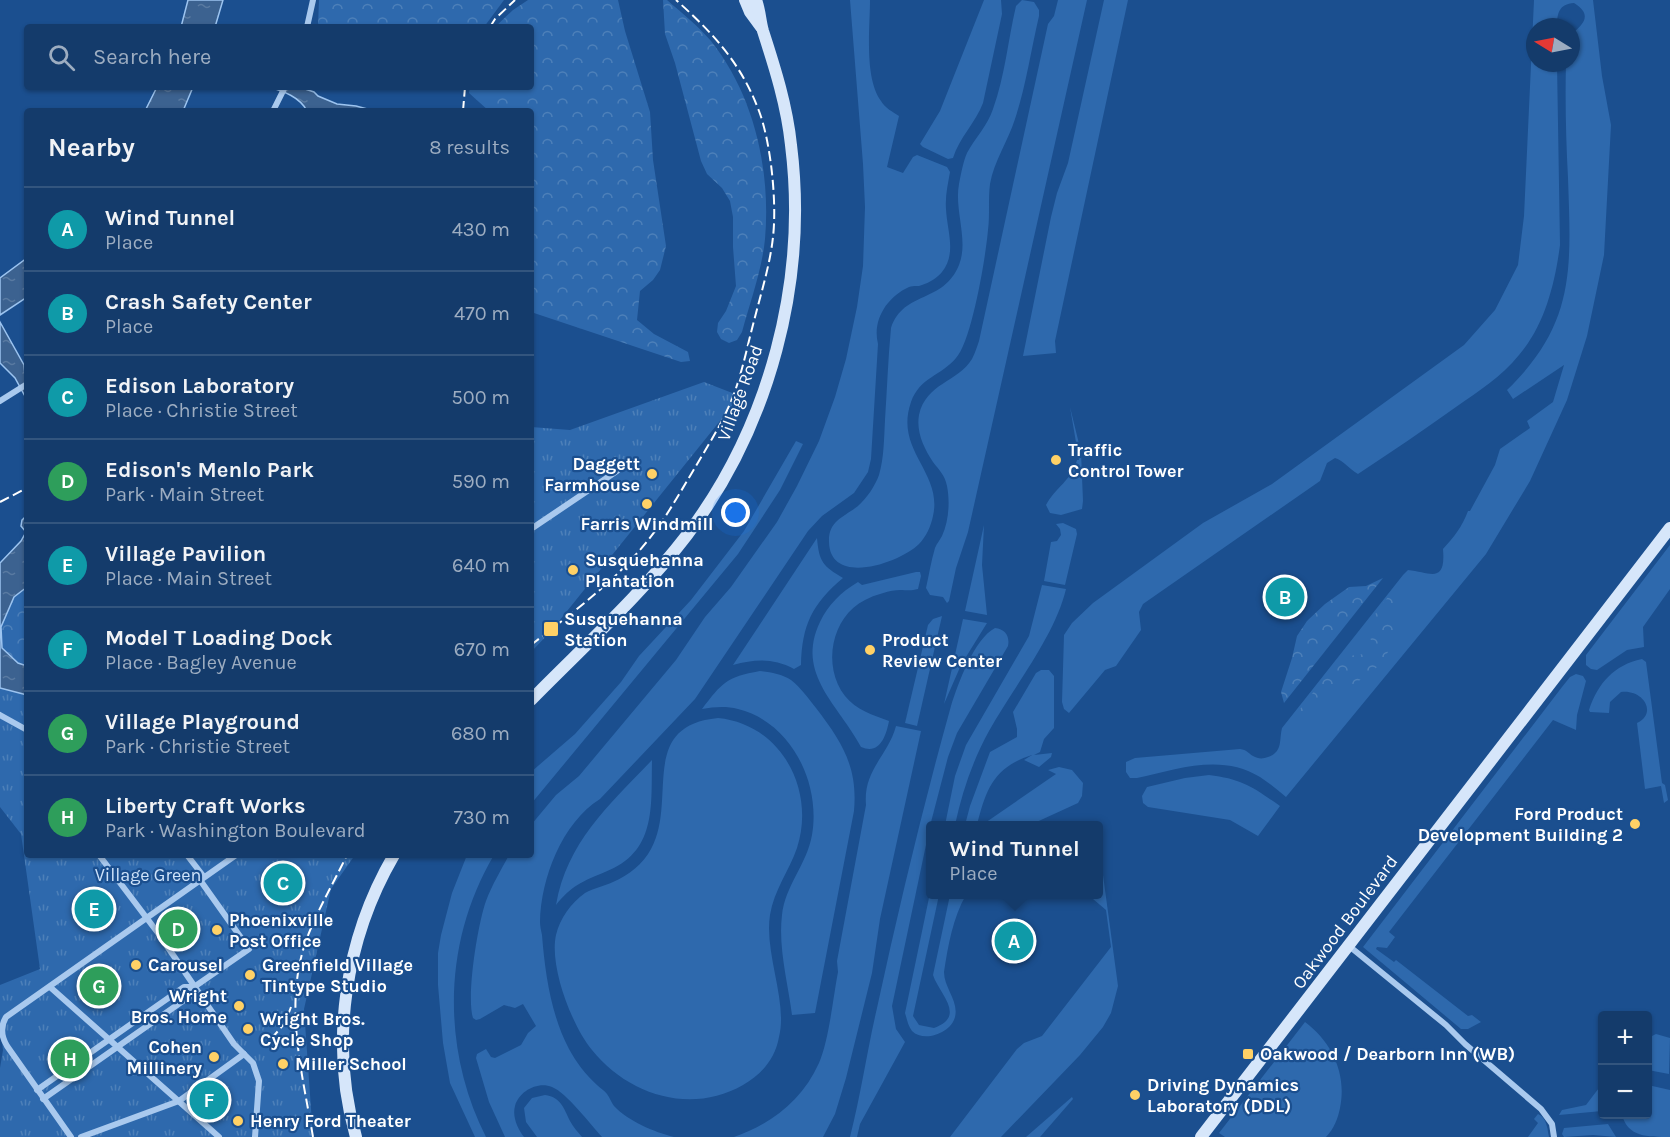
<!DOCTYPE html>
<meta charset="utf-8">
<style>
:root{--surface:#143b6b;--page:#1d4271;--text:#f1f3f6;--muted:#9dadc1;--line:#33557e;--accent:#ffd166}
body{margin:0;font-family:Karla,sans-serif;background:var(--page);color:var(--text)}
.controls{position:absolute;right:18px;bottom:18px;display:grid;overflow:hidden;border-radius:6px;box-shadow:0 2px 4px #0004}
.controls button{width:54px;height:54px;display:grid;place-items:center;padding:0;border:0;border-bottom:2px solid var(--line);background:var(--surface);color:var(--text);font:30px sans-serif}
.compass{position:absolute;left:1526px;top:18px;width:54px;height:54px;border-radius:50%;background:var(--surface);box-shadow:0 2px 4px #0004;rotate:280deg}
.you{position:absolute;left:736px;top:513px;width:21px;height:21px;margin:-15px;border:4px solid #fff;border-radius:50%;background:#1a73e8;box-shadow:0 0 0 9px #1a73e833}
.badge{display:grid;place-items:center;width:39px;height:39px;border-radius:50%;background:var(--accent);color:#fff;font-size:20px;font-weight:700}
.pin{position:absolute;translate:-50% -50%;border:3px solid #fff;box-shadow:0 2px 6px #0006}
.popup{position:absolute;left:926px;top:821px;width:177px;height:78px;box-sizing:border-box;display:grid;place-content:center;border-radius:6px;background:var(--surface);filter:drop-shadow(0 2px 4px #0005);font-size:20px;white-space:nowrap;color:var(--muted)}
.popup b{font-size:22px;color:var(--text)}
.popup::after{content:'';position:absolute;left:50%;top:100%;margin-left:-12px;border:12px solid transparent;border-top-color:var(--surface)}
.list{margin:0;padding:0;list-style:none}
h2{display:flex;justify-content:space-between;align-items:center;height:78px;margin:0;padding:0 24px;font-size:26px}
h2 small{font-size:20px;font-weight:400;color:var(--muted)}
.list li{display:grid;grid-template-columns:39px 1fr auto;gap:18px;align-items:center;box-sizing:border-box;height:84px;padding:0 24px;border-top:2px solid var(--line)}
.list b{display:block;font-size:22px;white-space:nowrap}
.list p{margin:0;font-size:20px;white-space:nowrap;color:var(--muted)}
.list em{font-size:20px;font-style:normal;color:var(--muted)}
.icon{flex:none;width:33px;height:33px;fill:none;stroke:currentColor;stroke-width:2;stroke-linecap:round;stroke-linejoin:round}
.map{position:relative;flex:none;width:1670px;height:1137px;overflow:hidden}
.search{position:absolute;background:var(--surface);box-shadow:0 2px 4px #0004;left:24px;top:24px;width:510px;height:66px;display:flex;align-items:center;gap:15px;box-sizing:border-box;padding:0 21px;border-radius:6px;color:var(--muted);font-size:22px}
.panel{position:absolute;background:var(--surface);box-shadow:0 2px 4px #0004;left:24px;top:108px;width:510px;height:750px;border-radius:6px}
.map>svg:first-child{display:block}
.grass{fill:#2e69ad}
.forest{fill:url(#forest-crowns)}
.park{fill:url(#park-tufts)}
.water{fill:url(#water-ripples);stroke:#9cc4f0;stroke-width:1.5}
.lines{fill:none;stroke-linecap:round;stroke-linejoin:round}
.street{stroke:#a9c9ee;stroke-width:6}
.secondary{stroke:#d6e6fa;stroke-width:12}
.rail{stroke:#fff;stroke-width:2;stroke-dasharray:10 4.5;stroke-linecap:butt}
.poi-dot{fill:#ffd166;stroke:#1b4f8f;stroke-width:2}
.labels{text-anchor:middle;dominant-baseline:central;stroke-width:4.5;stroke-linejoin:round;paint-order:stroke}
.street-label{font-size:18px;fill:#fff;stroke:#1b4f8f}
.poi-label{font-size:18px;font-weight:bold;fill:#fff;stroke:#1b4f8f;text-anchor:start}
.park-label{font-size:18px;fill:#cfe3fa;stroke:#1b4f8f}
</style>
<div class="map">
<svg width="1670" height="1137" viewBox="0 0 1670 1137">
<defs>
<pattern id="forest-crowns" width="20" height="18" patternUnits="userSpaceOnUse" patternTransform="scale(1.5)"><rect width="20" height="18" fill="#2e69ad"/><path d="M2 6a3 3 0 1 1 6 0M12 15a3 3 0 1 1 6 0" fill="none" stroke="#4d80b9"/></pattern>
<pattern id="park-tufts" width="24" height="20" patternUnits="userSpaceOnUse" patternTransform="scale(1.5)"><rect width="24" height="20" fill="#2e69ad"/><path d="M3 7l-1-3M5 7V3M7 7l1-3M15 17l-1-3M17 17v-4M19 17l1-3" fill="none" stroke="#4d80b9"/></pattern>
<pattern id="water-ripples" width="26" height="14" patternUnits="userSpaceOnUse" patternTransform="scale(1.5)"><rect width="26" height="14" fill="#3c6290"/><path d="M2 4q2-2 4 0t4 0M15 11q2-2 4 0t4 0" fill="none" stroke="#597aa1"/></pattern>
</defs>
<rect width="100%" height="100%" fill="#1b4f8f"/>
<!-- grass -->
<g class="grass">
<path d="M850 0H870C870 28 864 78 881 101 885 108 893 112 899 116L887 167 903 173 913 157 917 155 947 167 950 172C948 184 945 196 946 209 947 231 957 253 942 272 937 278 929 283 922 285 918 287 914 285 909 287 887 297 872 320 878 344L871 459 868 472 854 493 822 516 808 531 695 699 600 799C562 823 541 878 540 922 540 926 541 930 542 935 545 973 551 1015 569 1049 576 1062 586 1075 597 1085 600 1088 605 1091 607 1094 610 1098 611 1102 614 1106 628 1121 654 1132 674 1137H602C590 1124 567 1093 552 1087 538 1081 519 1091 515 1106 512 1117 518 1129 524 1137H505L489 1102 476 1058 477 1054 486 1049 491 1057 495 1058 521 1045 528 1033 536 1026 523 1004 515 1008 504 1005 480 1019 476 1020 473 1018C466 996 478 923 486 901 492 885 501 870 509 855H531V825L556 795 579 776 676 660 705 617 731 587 777 522 797 486 819 441 835 397 846 359 857 307 863 266 865 207 863 164Z"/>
<path d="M984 0H1001L1002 14 983 103C976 122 959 138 953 158L948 159 923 147 920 144 940 111Z"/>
<path d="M1022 0 1034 2 1039 10V16C1031 50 1026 86 1015 119 1008 141 994 161 990 184 988 199 990 214 988 230 986 255 972 341 956 358 941 376 920 377 911 402 894 451 943 472 933 516 931 526 926 537 919 544 900 563 830 587 829 542 828 521 844 517 858 506 867 498 875 486 879 475 884 458 884 439 885 420 887 390 888 359 891 328 904 290 943 304 959 265 969 240 954 210 959 184 961 174 963 162 967 153 975 138 988 125 993 109 1005 76 1008 40 1016 6Z"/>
<path d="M1058 0H1087L968 532 956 568 949 601 947 603 943 597 930 595 926 588C929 575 931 561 935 548 937 543 940 540 942 536 949 521 950 501 947 486 945 475 939 470 933 462 924 448 916 432 919 415 926 383 958 382 972 359 975 353 977 347 979 341L1048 24 1054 16Z"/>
<polygon points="1104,0 1128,0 1055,341 1056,353 1023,356 1051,217 1057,193 1068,163"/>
<path d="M1534 0H1593L1602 76 1611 125 1604 255 1587 336 1567 400 1530 481 1486 554 1286 797C1278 790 1269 783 1260 777 1222 753 1177 769 1137 778H1130L1126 772V762L1135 758 1240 749C1247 750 1248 753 1253 756 1258 759 1263 759 1268 757 1283 752 1279 740 1282 728L1403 575 1408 570C1430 572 1446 585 1443 549 1454 537 1462 527 1468 511H1470L1495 465 1500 449 1530 428 1527 421 1553 402 1564 365 1513 399 1507 390C1576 323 1571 268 1568 178 1566 140 1565 101 1566 63H1571V34C1585 24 1592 14 1574 3 1559 4 1557 13 1557 27H1535V63H1557L1560 245C1555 283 1545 325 1519 355 1501 377 1479 391 1456 407 1424 430 1391 452 1358 474 1349 469 1344 461 1335 458L1327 463 1320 481 1143 604 1139 612 1141 630 1116 666 1105 670 1069 713 1064 709 1062 702 1064 635 1072 623 1093 603 1203 523 1272 484 1464 345 1495 310 1518 265 1524 216Z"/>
<path d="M1070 407 1081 452 1083 501 1082 509 1061 515 1050 513 1046 505C1055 488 1072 480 1077 460H1079Z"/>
<polygon points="796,441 803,444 780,490 738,554 531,804 531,772 575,734 621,682 639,656 691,600 744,531"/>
<polygon points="1063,523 1076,529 1077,534 1065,585 1044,581 1051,542 1057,541 1061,535 1060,529 1056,524"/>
<polygon points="984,525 982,565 987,615 965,611"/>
<path d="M817 538C819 562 823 566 843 578 812 604 802 625 801 665L794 669C773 658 756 659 733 665Z"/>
<polygon points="1670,545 1670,589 1643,627 1644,647 1627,650 1597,670 1591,669 1586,665 1586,655"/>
<path d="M916 572H920L921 576 918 589C911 591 907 590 900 590 891 590 874 595 865 600 831 617 822 666 845 696 856 710 873 715 889 721 886 736 880 755 861 747 839 705 795 674 820 622 828 605 841 592 858 582L862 585Z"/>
<path d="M1042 585 1066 589C1055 636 1013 688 989 731 973 760 962 792 955 825H945L955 776 966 745 1029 636Z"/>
<polygon points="942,616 917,726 905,723 928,625 933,619"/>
<polygon points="963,619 987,623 961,665 944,704"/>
<path d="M995 628C1005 629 1010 636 1008 646L957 733 948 757 930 826 892 1006 896 1029 905 1042 860 1124 857 1137H850C861 1094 867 1051 877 1008 899 907 923 806 951 706 958 684 974 639 995 628Z"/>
<path d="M1642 659 1646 662 1662 783 1665 785 1668 800 1664 803 1661 786 1645 789 1637 723C1658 713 1643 689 1621 692L1610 702 1609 713 1590 712 1589 710C1598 683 1614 665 1642 659Z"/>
<path d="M1041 670H1049L1054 676V728L1044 739 1040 752 1034 755 1052 753 1051 757 1039 767 1024 760 1032 755C994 767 986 789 977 825H965L970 806 990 752 1017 737V729L1013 712 1036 673Z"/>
<path d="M760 671C770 672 782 674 791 680 801 688 808 698 816 708 842 742 858 767 854 811L815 1013 792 1015C788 983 778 948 782 915 785 886 807 864 812 835 821 783 791 722 738 709 726 706 714 707 702 709 722 683 726 677 760 671Z"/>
<polygon points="1576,674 1583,676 1586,681 1577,715 1576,730 1553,720 1389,932 1395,937 1387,948 1377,947 1376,949 1394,962 1396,960 1468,1016 1472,1015 1481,1022 1468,1029 1461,1029 1363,947 1562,687 1570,677"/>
<path d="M718 718C781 724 816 790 797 848 789 871 774 890 770 915 764 953 788 1002 779 1037 775 1059 762 1074 743 1085 691 1115 628 1095 592 1050 572 1026 549 966 556 935 560 918 571 903 585 893 594 888 604 886 613 882 629 875 643 864 651 849 678 800 637 726 718 718Z"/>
<path d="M896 726 921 731 880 919 872 973 846 1078 835 1114 823 1137H734C771 1124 802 1101 819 1063 829 1040 833 998 838 972L837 961 866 805C863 770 888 756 896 726Z"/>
<path d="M652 760C651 806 657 852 605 872 583 881 571 886 556 905 567 842 609 805 652 760Z"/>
<polygon points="1059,767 1072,770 1083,783 1082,796 1078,803 1030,825 982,825 1056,774 1048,770"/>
<path d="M1209 775C1242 779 1253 787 1280 806L1258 836 1230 820 1148 807 1143 803 1142 796 1147 787 1185 778Z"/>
<polygon points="1098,838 1118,986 1111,1013 1103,1027 1080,1055 1001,1137 950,1137 1017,1049 1024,1043 1042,1036 1111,947 1106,910 1093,899 1099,892"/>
<path d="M467 855H494C443 941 441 1048 486 1137H475L450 1083 443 1043 438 985V953L441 935 452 893Z"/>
<path d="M930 893V894L939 895 913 1016 919 1025 934 1028C967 1016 939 994 933 975L950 895H966C953 917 948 946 944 972 944 988 959 1001 955 1017 951 1033 924 1043 912 1031 908 1026 907 1019 905 1013Z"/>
<path d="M1305 1022C1332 1042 1347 1074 1340 1108 1338 1118 1334 1129 1326 1137H1225L1219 1133Z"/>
<polygon points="1656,1034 1670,1038 1669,1074 1648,1070 1648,1038"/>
<polygon points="1602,1084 1602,1111 1559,1115 1562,1110 1586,1105"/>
<path d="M1648 1085 1670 1090V1137C1647 1137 1628 1137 1622 1115L1648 1114Z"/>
<path d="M545 1095C561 1097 564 1109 570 1121 573 1127 578 1132 582 1137H537L526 1122 524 1108 532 1098Z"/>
<polygon points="1072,1097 1073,1099 1040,1137 1026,1137"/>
<polygon points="1608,1124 1616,1137 1593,1135 1564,1137 1562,1134 1564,1128"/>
</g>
<!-- forest -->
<g class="forest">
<polygon points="319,0 504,0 484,27 318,27"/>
<polygon points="528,0 618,0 625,31 650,112 653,160 666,246 660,270 653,280 640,291 637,320 654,334 688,352 690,361 681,362 531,312 531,111 489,111 469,93 470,87 531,87 531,27 495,27 513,10"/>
<path d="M663 0H667C682 13 698 26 711 41 754 95 771 170 765 239 762 270 750 302 742 332L737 340 729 343 721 339 717 332 718 323 726 311 736 286 733 247V217L730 201 722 188 707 174 701 161 675 63 665 34Z"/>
<polygon points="1383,578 1284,703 1281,692 1292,658 1297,636 1307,621 1325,604 1349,587 1366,586"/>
<polygon points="27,587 27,666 19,664 2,648 1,627 14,597"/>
<path d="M1394 589C1398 619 1398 649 1373 671 1364 679 1352 684 1341 691 1325 702 1311 712 1293 718L1342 656C1348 655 1357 656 1363 654 1377 648 1371 636 1364 629Z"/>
<path d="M1538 1114C1547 1118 1547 1128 1549 1137H1528L1538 1123 1534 1119Z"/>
</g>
<!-- park -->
<g class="park">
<polygon points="704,382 740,396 551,631 531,652 531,427 570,430"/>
<polygon points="0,687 27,691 27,855 355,855 331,889 304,1009 313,1137 0,1137 0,1068 3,1050 0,1026 0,985 40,969 21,834 0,807"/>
</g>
<!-- water -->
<g class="water">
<polygon points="188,0 223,0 215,27 181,27"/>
<polygon points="157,87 193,87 183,111 145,111"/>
<path d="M269 87H299L314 92 318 96 337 104 356 106 375 111H307C300 97 283 91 269 87Z"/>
<polygon points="27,258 27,297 0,315 0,278"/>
<polygon points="0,322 24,365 27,400 15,378 0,363"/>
<polygon points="27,515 27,587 14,597 1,627 2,648 18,663 27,666 27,695 0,688 0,563 21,541 26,532 21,526 22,520"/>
</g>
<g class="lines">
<!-- street -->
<g class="street">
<polyline points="307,27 313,0"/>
<polyline points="273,111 285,87"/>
<polyline points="0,401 27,384"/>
<polyline points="531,529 617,471"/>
<polyline points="0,715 27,730"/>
<polyline points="99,855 158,933 234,1044 253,1063 259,1081 255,1137"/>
<polyline points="187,855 204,877"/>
<polyline points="1349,946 1446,1025 1465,1044 1541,1109 1552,1124 1554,1137"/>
<polyline points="50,987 219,1137"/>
<polyline points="37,1090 184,987 194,987"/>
<polyline points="43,1099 190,996 194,987 249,949 200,880"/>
<path d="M71 1137 7 1046C1 1036 0 1027 6 1017L236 855"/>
<polyline points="81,1137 179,1101 244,1054"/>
</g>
<!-- secondary -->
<g class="secondary">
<polyline points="745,0 750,12 761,27"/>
<path d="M531 700C584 646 641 595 687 535 770 425 808 281 791 145 787 106 775 68 763 31 760 21 760 10 756 0"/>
<path d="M356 1137C329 1043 345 939 394 855"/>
<polyline points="1201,1137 1670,528"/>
</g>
<!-- rail -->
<g class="rail">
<polyline points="490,27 495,19 515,0"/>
<polyline points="463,111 465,87"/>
<polyline points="0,502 27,488"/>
<path d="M531 645C572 613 616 581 649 539 666 518 679 494 693 471 707 447 722 424 732 399 742 374 747 347 754 321 761 293 770 265 773 237 777 203 771 143 759 111 741 63 713 33 676 0"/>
<polyline points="271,1039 285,1023 291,1007"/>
<path d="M313 1137C302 1071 283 1003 307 938 318 909 334 882 347 855"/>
</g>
</g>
<!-- markers -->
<g class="poi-dot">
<circle cx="1056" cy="460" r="6"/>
<circle cx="652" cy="474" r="6"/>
<circle cx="647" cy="504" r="6"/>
<circle cx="573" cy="570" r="6"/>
<rect x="543" y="621" width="16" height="16" rx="3"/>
<circle cx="870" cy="650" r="6"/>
<circle cx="1635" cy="824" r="6"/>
<circle cx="217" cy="930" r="6"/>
<circle cx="136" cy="965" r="6"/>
<circle cx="250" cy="975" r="6"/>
<circle cx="239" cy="1006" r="6"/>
<circle cx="248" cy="1029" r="6"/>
<rect x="1242" y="1048" width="12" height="12" rx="3"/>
<circle cx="214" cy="1057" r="6"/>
<circle cx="283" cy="1064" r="6"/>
<circle cx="1135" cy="1095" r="6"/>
<circle cx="238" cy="1121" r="6"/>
</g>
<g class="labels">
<!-- street labels -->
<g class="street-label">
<text transform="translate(740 393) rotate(-70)">Village Road</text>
<text transform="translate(1345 922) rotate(-53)">Oakwood Boulevard</text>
</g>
<!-- poi labels -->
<g class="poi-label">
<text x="1068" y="450">Traffic<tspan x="1068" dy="21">Control Tower</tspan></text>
<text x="640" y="464" text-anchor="end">Daggett<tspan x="640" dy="21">Farmhouse</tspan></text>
<text x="647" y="524" text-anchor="middle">Farris Windmill</text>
<text x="585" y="560">Susquehanna<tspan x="585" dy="21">Plantation</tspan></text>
<text x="564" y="619">Susquehanna<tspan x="564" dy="21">Station</tspan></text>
<text x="882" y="640">Product<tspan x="882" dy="21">Review Center</tspan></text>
<text x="1623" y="814" text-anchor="end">Ford Product<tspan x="1623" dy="21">Development Building 2</tspan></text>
<text x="229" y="920">Phoenixville<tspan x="229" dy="21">Post Office</tspan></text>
<text x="148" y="965">Carousel</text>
<text x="262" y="965">Greenfield Village<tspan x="262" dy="21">Tintype Studio</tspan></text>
<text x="227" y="996" text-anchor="end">Wright<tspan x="227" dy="21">Bros. Home</tspan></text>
<text x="260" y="1019">Wright Bros.<tspan x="260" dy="21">Cycle Shop</tspan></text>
<text x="202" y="1047" text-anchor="end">Cohen<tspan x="202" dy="21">Millinery</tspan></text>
<text x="1260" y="1054">Oakwood / Dearborn Inn (WB)</text>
<text x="295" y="1064">Miller School</text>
<text x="1147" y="1085">Driving Dynamics<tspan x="1147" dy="21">Laboratory (DDL)</tspan></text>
<text x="250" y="1121">Henry Ford Theater</text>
</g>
<!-- park labels -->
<g class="park-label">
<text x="148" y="875">Village Green</text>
</g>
</g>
</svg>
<div class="controls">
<button>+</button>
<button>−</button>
</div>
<svg class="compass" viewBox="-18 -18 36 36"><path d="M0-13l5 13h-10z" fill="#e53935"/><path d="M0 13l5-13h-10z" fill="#9dadc1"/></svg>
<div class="you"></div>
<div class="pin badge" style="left:1014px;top:941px;background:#0f9aa8">A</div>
<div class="popup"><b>Wind Tunnel</b>Place</div>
<div class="pin badge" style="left:1285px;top:597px;background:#0f9aa8">B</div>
<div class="pin badge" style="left:283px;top:883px;background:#0f9aa8">C</div>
<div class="pin badge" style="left:178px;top:929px;background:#2e9e5b">D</div>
<div class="pin badge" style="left:94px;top:909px;background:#0f9aa8">E</div>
<div class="pin badge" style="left:209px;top:1100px;background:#0f9aa8">F</div>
<div class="pin badge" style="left:99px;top:986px;background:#2e9e5b">G</div>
<div class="pin badge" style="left:70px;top:1059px;background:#2e9e5b">H</div>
<div class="search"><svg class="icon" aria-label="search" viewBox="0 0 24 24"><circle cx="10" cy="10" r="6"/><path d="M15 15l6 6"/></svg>Search here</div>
<section class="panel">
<h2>Nearby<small>8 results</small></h2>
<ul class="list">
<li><span class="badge" style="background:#0f9aa8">A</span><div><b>Wind Tunnel</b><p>Place</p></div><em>430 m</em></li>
<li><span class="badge" style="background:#0f9aa8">B</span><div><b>Crash Safety Center</b><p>Place</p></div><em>470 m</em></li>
<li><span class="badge" style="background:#0f9aa8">C</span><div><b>Edison Laboratory</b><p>Place · Christie Street</p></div><em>500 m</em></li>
<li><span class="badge" style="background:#2e9e5b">D</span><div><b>Edison's Menlo Park</b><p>Park · Main Street</p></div><em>590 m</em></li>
<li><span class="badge" style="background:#0f9aa8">E</span><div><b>Village Pavilion</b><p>Place · Main Street</p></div><em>640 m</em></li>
<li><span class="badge" style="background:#0f9aa8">F</span><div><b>Model T Loading Dock</b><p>Place · Bagley Avenue</p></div><em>670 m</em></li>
<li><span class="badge" style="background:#2e9e5b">G</span><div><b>Village Playground</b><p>Park · Christie Street</p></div><em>680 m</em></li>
<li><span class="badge" style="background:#2e9e5b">H</span><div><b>Liberty Craft Works</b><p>Park · Washington Boulevard</p></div><em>730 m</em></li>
</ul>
</section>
</div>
